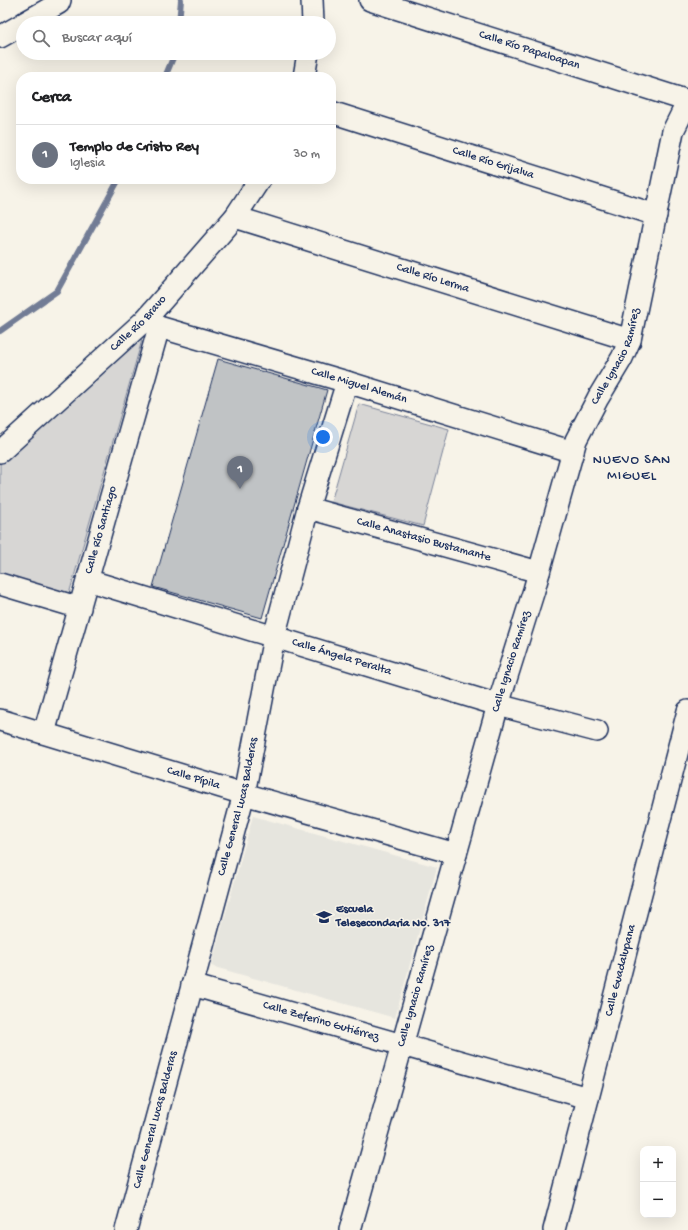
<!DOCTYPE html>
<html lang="es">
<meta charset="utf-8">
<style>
:root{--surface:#fff;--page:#f2f2f2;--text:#202124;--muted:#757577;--line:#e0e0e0;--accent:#1b2f5e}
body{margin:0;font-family:"Gochi Hand",sans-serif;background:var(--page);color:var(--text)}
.controls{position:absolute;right:12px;bottom:12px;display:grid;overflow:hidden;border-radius:8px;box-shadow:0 4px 16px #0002}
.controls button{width:36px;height:36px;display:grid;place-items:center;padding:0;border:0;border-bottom:1px solid var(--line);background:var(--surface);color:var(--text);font:20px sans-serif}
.you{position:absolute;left:323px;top:437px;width:14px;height:14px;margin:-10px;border:3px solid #fff;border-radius:50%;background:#1a73e8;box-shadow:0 0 0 6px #1a73e833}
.badge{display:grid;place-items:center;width:26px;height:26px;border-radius:50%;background:var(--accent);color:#fff;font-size:13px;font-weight:700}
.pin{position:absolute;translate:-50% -33px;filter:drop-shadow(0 1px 2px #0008)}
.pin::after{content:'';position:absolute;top:21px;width:14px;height:12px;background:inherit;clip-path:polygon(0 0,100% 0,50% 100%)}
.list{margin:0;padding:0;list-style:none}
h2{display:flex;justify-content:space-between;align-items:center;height:52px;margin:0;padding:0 16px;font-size:17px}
h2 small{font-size:13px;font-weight:400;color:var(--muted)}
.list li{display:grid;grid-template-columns:26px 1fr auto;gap:12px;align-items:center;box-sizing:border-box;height:60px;padding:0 16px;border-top:1px solid var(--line)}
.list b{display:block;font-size:15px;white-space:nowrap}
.list p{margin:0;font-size:13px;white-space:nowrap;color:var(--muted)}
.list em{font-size:13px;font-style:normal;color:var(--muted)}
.icon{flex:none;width:22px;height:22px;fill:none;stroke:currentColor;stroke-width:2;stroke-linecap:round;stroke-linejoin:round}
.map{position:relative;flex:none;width:688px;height:1230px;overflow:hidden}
.search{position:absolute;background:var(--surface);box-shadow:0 4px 16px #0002;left:16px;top:16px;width:320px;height:44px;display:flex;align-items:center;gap:10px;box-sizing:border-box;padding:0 14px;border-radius:22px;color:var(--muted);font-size:15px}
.panel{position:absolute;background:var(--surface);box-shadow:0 4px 16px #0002;left:16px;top:72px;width:320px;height:112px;border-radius:16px}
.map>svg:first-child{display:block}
.built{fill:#e6e5de}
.green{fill:#d7d6d4;stroke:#798299}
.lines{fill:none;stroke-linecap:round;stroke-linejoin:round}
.stream{stroke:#727c95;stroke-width:6}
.building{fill:#c0c3c5;stroke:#1b2f5e}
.street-casing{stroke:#1b2f5e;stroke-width:24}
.street{stroke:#f7f3e8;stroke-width:21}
.labels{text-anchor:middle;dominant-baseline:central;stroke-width:3;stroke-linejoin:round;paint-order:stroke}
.street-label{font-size:12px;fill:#1b2f5e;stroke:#f7f3e8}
.poi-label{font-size:12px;font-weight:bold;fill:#1b2f5e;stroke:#f7f3e8;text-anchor:start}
.quarter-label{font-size:14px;letter-spacing:1px;fill:#1b2f5e;stroke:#f7f3e8}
</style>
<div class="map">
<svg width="688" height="1230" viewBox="0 0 688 1230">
<rect width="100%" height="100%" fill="#f7f3e8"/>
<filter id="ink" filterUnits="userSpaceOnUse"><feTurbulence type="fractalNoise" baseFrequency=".025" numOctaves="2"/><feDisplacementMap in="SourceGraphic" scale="8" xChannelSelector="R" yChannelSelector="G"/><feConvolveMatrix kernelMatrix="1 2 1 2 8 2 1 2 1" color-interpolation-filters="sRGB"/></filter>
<g filter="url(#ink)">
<!-- built -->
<polygon class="built" points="253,816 437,867 395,1018 211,966"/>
<!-- green -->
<g class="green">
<polygon points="138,337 142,340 69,594 0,574 0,462"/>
<polygon points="359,404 449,429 423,526 331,502"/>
</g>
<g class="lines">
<!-- stream -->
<g class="stream">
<polyline points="179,23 181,0"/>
<polyline points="165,77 175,53"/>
<polyline points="0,331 57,291 119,179"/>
</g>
</g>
<!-- building -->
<polygon class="building" points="218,359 327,390 262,618 153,587"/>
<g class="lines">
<defs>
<g id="street">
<polyline points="312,0 313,23"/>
<path id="s1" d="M370 0 688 101"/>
<polyline points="24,23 59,3 60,0"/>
<polyline points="0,37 23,24"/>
<polyline points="304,77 308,53"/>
<path id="s2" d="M331 112 656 215"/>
<path id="s3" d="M235 217 630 340"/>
<path id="s4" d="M145 320 159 327 347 382 573 452"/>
<path id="s5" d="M0 452 145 320 235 217 260 179"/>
<path id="s6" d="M308 508 539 572"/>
<path id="s7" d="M87 580 498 705 597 731"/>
<polyline points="0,584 80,608"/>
<path id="s8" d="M0 720 244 794 456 854"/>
<path id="s9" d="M44 733 159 327"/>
<path id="s10" d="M192 985 588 1098"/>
<path id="s11" d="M126 1230 244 794 274 637 308 508 347 382"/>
<path id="s12" d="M350 1230 498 705 534 590 576 440 598 398 622 358 630 340 673 131 688 101"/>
<path id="s13" d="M554 1230 688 711"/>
</g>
</defs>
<!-- street casing -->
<use href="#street" class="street-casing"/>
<!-- street -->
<use href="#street" class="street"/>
</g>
</g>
<!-- icons -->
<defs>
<symbol id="school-bare" viewBox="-9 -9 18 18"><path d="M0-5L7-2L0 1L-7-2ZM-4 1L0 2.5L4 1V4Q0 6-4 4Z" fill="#1b2f5e" stroke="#f7f3e8" stroke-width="2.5" paint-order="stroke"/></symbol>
</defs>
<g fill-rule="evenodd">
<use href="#school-bare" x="313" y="906" width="22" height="22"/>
</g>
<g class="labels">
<!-- street labels -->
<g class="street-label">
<text stroke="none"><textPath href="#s1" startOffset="167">Calle Río Papaloapan</textPath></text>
<text stroke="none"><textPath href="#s2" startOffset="170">Calle Río Grijalva</textPath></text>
<text stroke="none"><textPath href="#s3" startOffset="207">Calle Río Lerma</textPath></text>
<text stroke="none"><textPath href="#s5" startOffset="189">Calle Río Bravo</textPath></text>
<text stroke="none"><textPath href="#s12" startOffset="915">Calle Ignacio Ramírez</textPath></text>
<text stroke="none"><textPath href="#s4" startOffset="224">Calle Miguel Alemán</textPath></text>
<text stroke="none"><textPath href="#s9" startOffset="211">Calle Río Santiago</textPath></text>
<text stroke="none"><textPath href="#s6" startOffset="120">Calle Anastasio Bustamante</textPath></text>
<text stroke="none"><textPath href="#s7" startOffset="266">Calle Ángela Peralta</textPath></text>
<text stroke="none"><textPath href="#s12" startOffset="591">Calle Ignacio Ramírez</textPath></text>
<text stroke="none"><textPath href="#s8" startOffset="202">Calle Pípila</textPath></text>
<text stroke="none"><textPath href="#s11" startOffset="438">Calle General Lucas Balderas</textPath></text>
<text stroke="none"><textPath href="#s13" startOffset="268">Calle Guadalupana</textPath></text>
<text stroke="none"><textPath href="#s12" startOffset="243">Calle Ignacio Ramírez</textPath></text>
<text stroke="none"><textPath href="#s10" startOffset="134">Calle Zeferino Gutiérrez</textPath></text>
<text stroke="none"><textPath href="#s11" startOffset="114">Calle General Lucas Balderas</textPath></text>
</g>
<!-- poi labels -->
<g class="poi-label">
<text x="336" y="910">Escuela<tspan x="336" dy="14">Telesecondaria No. 317</tspan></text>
</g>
<!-- quarter labels -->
<g class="quarter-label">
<text x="632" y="460">NUEVO SAN<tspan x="632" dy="16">MIGUEL</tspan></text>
</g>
</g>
</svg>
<div class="controls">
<button>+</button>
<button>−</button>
</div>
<div class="you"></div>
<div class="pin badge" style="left:240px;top:489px;background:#6b7280">1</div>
<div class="search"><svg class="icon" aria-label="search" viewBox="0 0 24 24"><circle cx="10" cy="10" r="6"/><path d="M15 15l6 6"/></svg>Buscar aquí</div>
<section class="panel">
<h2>Cerca<small></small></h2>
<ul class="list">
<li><span class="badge" style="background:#6b7280">1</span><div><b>Templo de Cristo Rey</b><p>Iglesia</p></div><em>30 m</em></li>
</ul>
</section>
</div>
